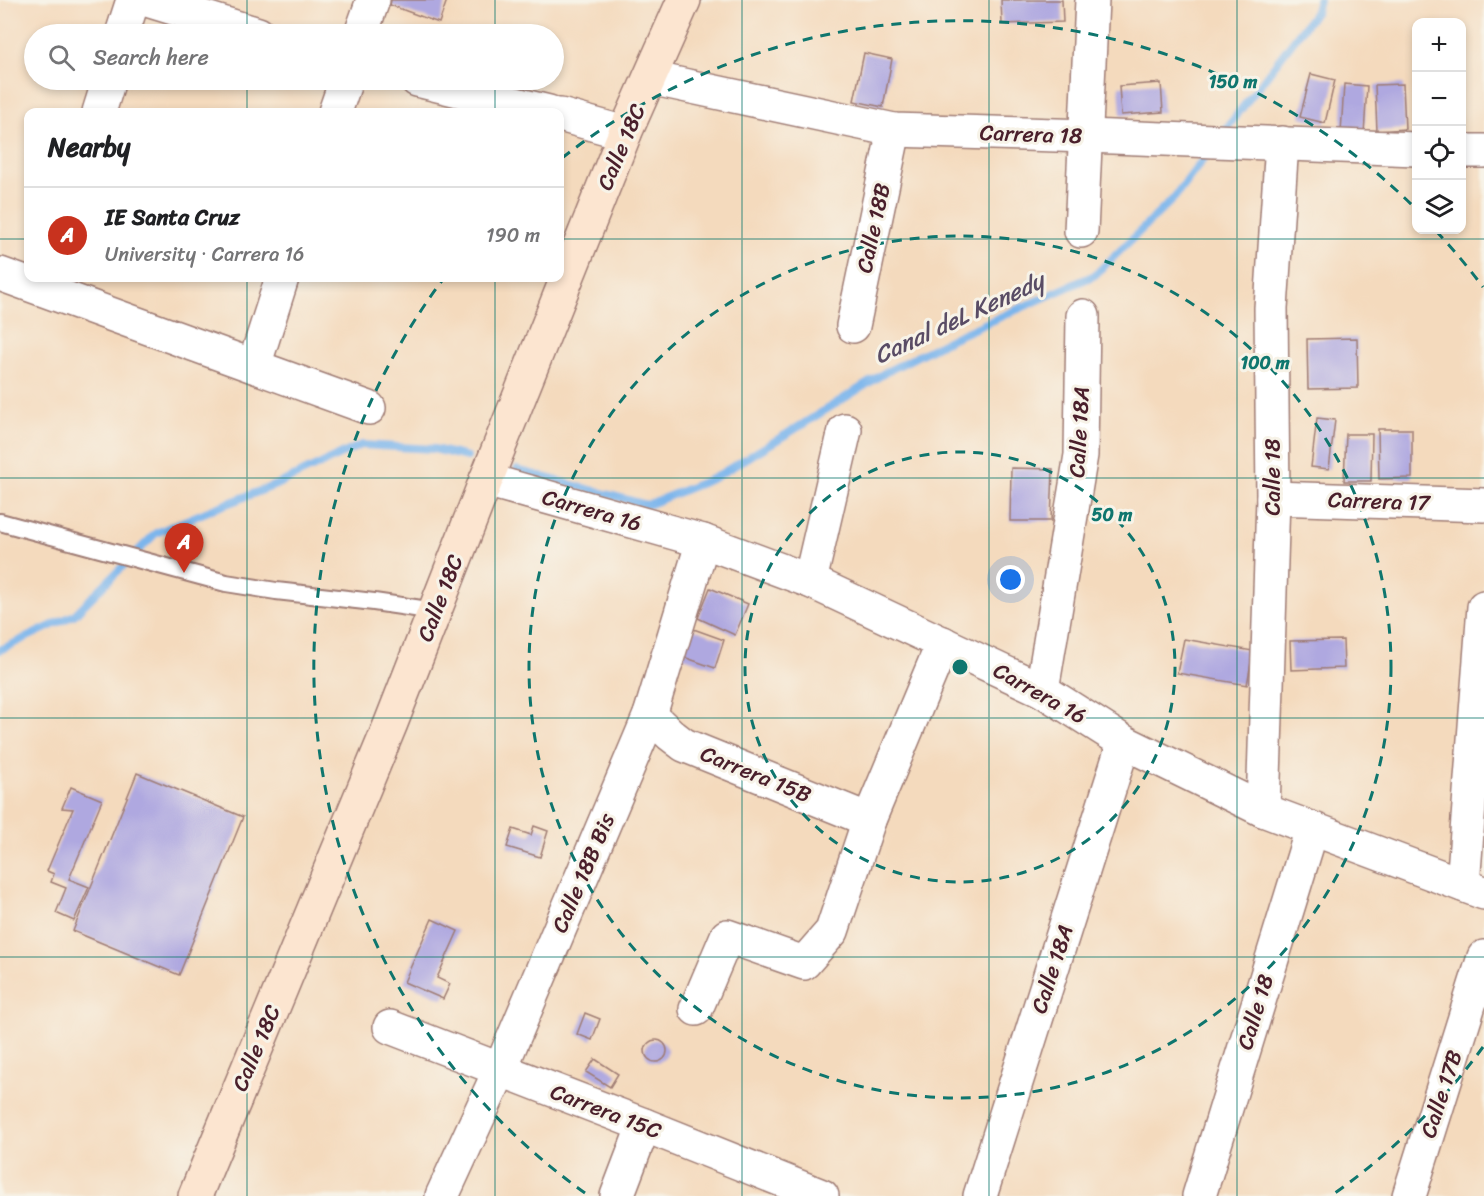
<!DOCTYPE html>
<meta charset="utf-8">
<style>
:root{--surface:#fff;--page:#f2f2f2;--text:#202124;--muted:#757577;--line:#e0e0e0;--accent:#c8321e}
body{margin:0;font-family:Sriracha,sans-serif;background:var(--page);color:var(--text)}
.controls{position:absolute;right:18px;top:18px;display:grid;overflow:hidden;border-radius:12px;box-shadow:0 3px 9px #0003}
.controls button{width:54px;height:54px;display:grid;place-items:center;padding:0;border:0;border-bottom:2px solid var(--line);background:var(--surface);color:var(--text);font:30px sans-serif}
.you{position:absolute;left:1011px;top:580px;width:21px;height:21px;margin:-15px;border:4px solid #fff;border-radius:50%;background:#1a73e8;box-shadow:0 0 0 9px #1a73e833}
.badge{display:grid;place-items:center;width:39px;height:39px;border-radius:50%;background:var(--accent);color:#fff;font-size:20px;font-weight:700}
.pin{position:absolute;translate:-50% -50px;filter:drop-shadow(0 2px 3px #0008)}
.pin::after{content:'';position:absolute;top:32px;width:21px;height:18px;background:inherit;clip-path:polygon(0 0,100% 0,50% 100%)}
.list{margin:0;padding:0;list-style:none}
h2{display:flex;justify-content:space-between;align-items:center;height:78px;margin:0;padding:0 24px;font-size:26px}
h2 small{font-size:20px;font-weight:400;color:var(--muted)}
.list li{display:grid;grid-template-columns:39px 1fr auto;gap:18px;align-items:center;box-sizing:border-box;height:96px;padding:0 24px;border-top:2px solid var(--line)}
.list b{display:block;font-size:22px;white-space:nowrap}
.list p{margin:0;font-size:20px;white-space:nowrap;color:var(--muted)}
.list em{font-size:20px;font-style:normal;color:var(--muted)}
.icon{flex:none;width:33px;height:33px;fill:none;stroke:currentColor;stroke-width:2;stroke-linecap:round;stroke-linejoin:round}
.map{position:relative;flex:none;width:1484px;height:1196px;overflow:hidden}
.search{position:absolute;background:var(--surface);box-shadow:0 3px 9px #0003;left:24px;top:24px;width:540px;height:66px;display:flex;align-items:center;gap:15px;box-sizing:border-box;padding:0 21px;border-radius:33px;color:var(--muted);font-size:22px}
.panel{position:absolute;background:var(--surface);box-shadow:0 3px 9px #0003;left:24px;top:108px;width:540px;height:174px;border-radius:12px}
.map>svg:first-child{display:block}
.lines{fill:none;stroke-linecap:round;stroke-linejoin:round}
.stream{stroke:#7bb5ec;stroke-width:8}
.building{fill:#afa8e0}
.service-casing{stroke:#9f7c74;stroke-width:20}
.minor-casing{stroke:#9f7c74;stroke-width:36}
.secondary-casing{stroke:#9f7c74;stroke-width:36}
.service{stroke:#fff;stroke-width:16}
.minor{stroke:#fff;stroke-width:33}
.secondary{stroke:#fce5d0;stroke-width:33}
.grid{fill:none;stroke:#0f766e;stroke-width:1.5;stroke-opacity:0.55}
.ring{fill:none;stroke:#0f766e;stroke-width:3;stroke-dasharray:10 8}
.labels{text-anchor:middle;dominant-baseline:central;stroke-width:6;stroke-linejoin:round;paint-order:stroke}
.street-label{font-size:22px;fill:#4a1f2b;stroke:#f7f3e8}
.water-label{font-size:24px;font-style:italic;fill:#594c65;stroke:#f7f3e8}
.centre{fill:#0f766e;stroke:#f7f3e8;stroke-width:3}
.ring-label{font-size:18px;text-anchor:middle;font-weight:bold;fill:#0f766e;stroke:#f7f3e8;stroke-width:6;stroke-linejoin:round;paint-order:stroke}
</style>
<div class="map">
<svg width="1484" height="1196" viewBox="0 0 1484 1196">
<rect width="100%" height="100%" fill="#f7f3e8"/>
<filter id="ink" filterUnits="userSpaceOnUse"><feTurbulence type="fractalNoise" baseFrequency=".0167" numOctaves="2"/><feDisplacementMap in="SourceGraphic" scale="12" xChannelSelector="R" yChannelSelector="G"/><feConvolveMatrix kernelMatrix="1 2 1 2 8 2 1 2 1" color-interpolation-filters="sRGB"/></filter>
<filter id="wash" filterUnits="userSpaceOnUse"><feTurbulence type="fractalNoise" baseFrequency=".008" numOctaves="4" result="noise"/><feDisplacementMap in="SourceGraphic" scale="24" xChannelSelector="R" yChannelSelector="G"/><feGaussianBlur stdDeviation="1.35" result="paint"/><feColorMatrix in="noise" values="0 0 0 0 0 0 0 0 0 0 0 0 0 0 0 0 0 1.4 0 .05"/><feComposite in="paint" operator="in"/></filter>
<g filter="url(#wash)">
<rect width="100%" height="100%" fill="#f4dabd"/>
<g class="lines">
<!-- stream -->
<g class="stream">
<polyline points="1223,133 1316,11 1319,0"/>
<polyline points="517,470 647,505 714,478 800,426 886,372 955,337 1095,275 1174,198 1210,150"/>
<polyline points="0,650 74,615 156,533 213,509 276,485 361,445 434,449 467,457"/>
</g>
</g>
<g id="blocks">
<!-- building -->
<g class="building">
<polygon points="391,0 447,0 439,23 390,5"/>
<polygon points="1001,0 1062,0 1063,22 1002,24"/>
<polygon points="864,53 892,59 883,107 854,101"/>
<polygon points="1311,74 1335,80 1325,123 1300,117"/>
<polygon points="1161,83 1163,112 1121,115 1119,86"/>
<polygon points="1344,84 1367,86 1364,134 1341,133"/>
<polygon points="1403,84 1405,129 1377,131 1375,85"/>
<polygon points="1357,338 1358,388 1308,389 1307,339"/>
<polygon points="1317,418 1335,420 1329,469 1311,467"/>
<polygon points="1378,429 1412,429 1412,478 1379,479"/>
<polygon points="1346,434 1372,434 1371,481 1344,481"/>
<polygon points="1011,468 1053,469 1051,521 1010,521"/>
<polygon points="710,588 748,604 735,635 698,618"/>
<polygon points="688,627 724,640 715,668 678,655"/>
<polygon points="1184,639 1253,651 1247,685 1177,673"/>
<polygon points="1343,640 1344,668 1291,670 1290,641"/>
<polygon points="137,773 243,817 179,975 73,931"/>
<polygon points="71,787 102,800 69,879 89,887 74,921 56,913 66,888 51,882 54,874 47,871 73,809 62,808"/>
<polygon points="534,826 548,831 540,857 507,847 513,829 531,835"/>
<polygon points="432,919 458,931 437,978 450,984 443,999 404,982"/>
<polygon points="585,1013 600,1019 592,1040 577,1034"/>
<circle cx="656" cy="1051" r="11"/>
<polygon points="595,1059 618,1074 610,1087 586,1072"/>
</g>
</g>
</g>
<g filter="url(#ink)">
<use href="#blocks" fill-opacity="0" stroke="#9f7c74" stroke-width="1.5"/>
<g class="lines">
<defs>
<polyline id="service" points="0,522 226,583 276,591 374,602 435,611"/>
<g id="minor">
<polyline points="147,0 258,34"/>
<polyline points="122,34 133,0"/>
<polyline points="361,34 373,0"/>
<polyline points="650,78 894,130 1087,136 1416,149"/>
<polyline points="417,80 549,112"/>
<polyline points="99,112 109,80"/>
<polyline points="335,112 346,80"/>
<polyline points="560,115 625,133"/>
<polyline points="1462,151 1484,151"/>
<polyline points="1081,231 1092,0"/>
<polyline points="0,274 369,408"/>
<polyline points="853,326 894,130"/>
<polyline points="254,366 282,278"/>
<polyline points="486,480 703,541 810,581 1042,690 1124,742 1263,810 1484,893"/>
<polyline points="1273,498 1484,505"/>
<polyline points="810,581 845,430"/>
<polyline points="1042,690 1081,455 1083,316"/>
<polyline points="650,715 671,735 684,745 869,820"/>
<polyline points="1263,810 1273,498 1271,308 1282,143"/>
<polyline points="1463,885 1484,607"/>
<polyline points="696,1009 727,936 804,963 832,931 869,820 943,643"/>
<polyline points="390,1027 644,1125 822,1196"/>
<polyline points="442,1196 500,1070 650,715 703,541"/>
<polyline points="617,1196 644,1125"/>
<polyline points="980,1196 1124,742"/>
<polyline points="1199,1196 1312,829"/>
<polyline points="1409,1196 1484,957"/>
</g>
<polyline id="secondary" points="195,1196 391,723 486,480 625,133 684,0"/>
</defs>
<!-- service casing -->
<use href="#service" class="service-casing"/>
<!-- minor casing -->
<use href="#minor" class="minor-casing"/>
<!-- secondary casing -->
<use href="#secondary" class="secondary-casing"/>
<!-- service -->
<use href="#service" class="service"/>
<!-- minor -->
<use href="#minor" class="minor"/>
<!-- secondary -->
<use href="#secondary" class="secondary"/>
</g>
</g>
<!-- grid -->
<path class="grid" d="M247 0V34M495 0V34M742 0V1196M989 0V1196M1237 0V1196M247 80V112M495 80V112M0 239H28M560 239H1484M247 278V1196M495 278V1196M0 478H1484M0 718H1484M0 957H1484"/>
<!-- distance rings -->
<g class="ring">
<circle cx="960" cy="667" r="215"/>
<circle cx="960" cy="667" r="431"/>
<path d="M1483 1047A646 646 0 0 1 1335 1193M585 1193A646 646 0 0 1 444 278M562 158A646 646 0 0 1 1413 206M1436 231A646 646 0 0 1 1483 287"/>
</g>
<g class="labels">
<!-- street labels -->
<g class="street-label">
<text transform="translate(1031 134) rotate(2)">Carrera 18</text>
<text transform="translate(621 147) rotate(-67)">Calle 18C</text>
<text transform="translate(873 228) rotate(-78)">Calle 18B</text>
<text transform="translate(1079 432) rotate(-87)">Calle 18A</text>
<text transform="translate(1272 477) rotate(-90)">Calle 18</text>
<text transform="translate(1379 501) rotate(2)">Carrera 17</text>
<text transform="translate(592 510) rotate(16)">Carrera 16</text>
<text transform="translate(440 598) rotate(-69)">Calle 18C</text>
<text transform="translate(1040 693) rotate(29)">Carrera 16</text>
<text transform="translate(756 774) rotate(22)">Carrera 15B</text>
<text transform="translate(583 873) rotate(-67)">Calle 18B Bis</text>
<text transform="translate(1052 969) rotate(-72)">Calle 18A</text>
<text transform="translate(1255 1012) rotate(-73)">Calle 18</text>
<text transform="translate(256 1048) rotate(-67)">Calle 18C</text>
<text transform="translate(1441 1094) rotate(-72)">Calle 17B</text>
<text transform="translate(606 1111) rotate(21)">Carrera 15C</text>
</g>
<!-- water labels -->
<g class="water-label">
<text transform="translate(959 318) rotate(-25)">Canal deL Kenedy</text>
</g>
</g>
<circle cx="960" cy="667" r="9" class="centre"/>
<g class="ring-label">
<text x="1233" y="88">150 m</text>
<text x="1265" y="369">100 m</text>
<text x="1112" y="521">50 m</text>
</g>
</svg>
<div class="controls">
<button>+</button>
<button>−</button>
<button><svg class="icon" aria-label="locate" viewBox="0 0 24 24"><circle cx="12" cy="12" r="6"/><path d="M12 2v4M12 18v4M2 12h4M18 12h4"/></svg></button>
<button><svg class="icon" aria-label="layers" viewBox="0 0 24 24"><path d="M12 4l9 5-9 5-9-5zM3 14l9 5 9-5"/></svg></button>
</div>
<div class="you"></div>
<div class="pin badge" style="left:184px;top:573px">A</div>
<div class="search"><svg class="icon" aria-label="search" viewBox="0 0 24 24"><circle cx="10" cy="10" r="6"/><path d="M15 15l6 6"/></svg>Search here</div>
<section class="panel">
<h2>Nearby<small></small></h2>
<ul class="list">
<li><span class="badge">A</span><div><b>IE Santa Cruz</b><p>University · Carrera 16</p></div><em>190 m</em></li>
</ul>
</section>
</div>
